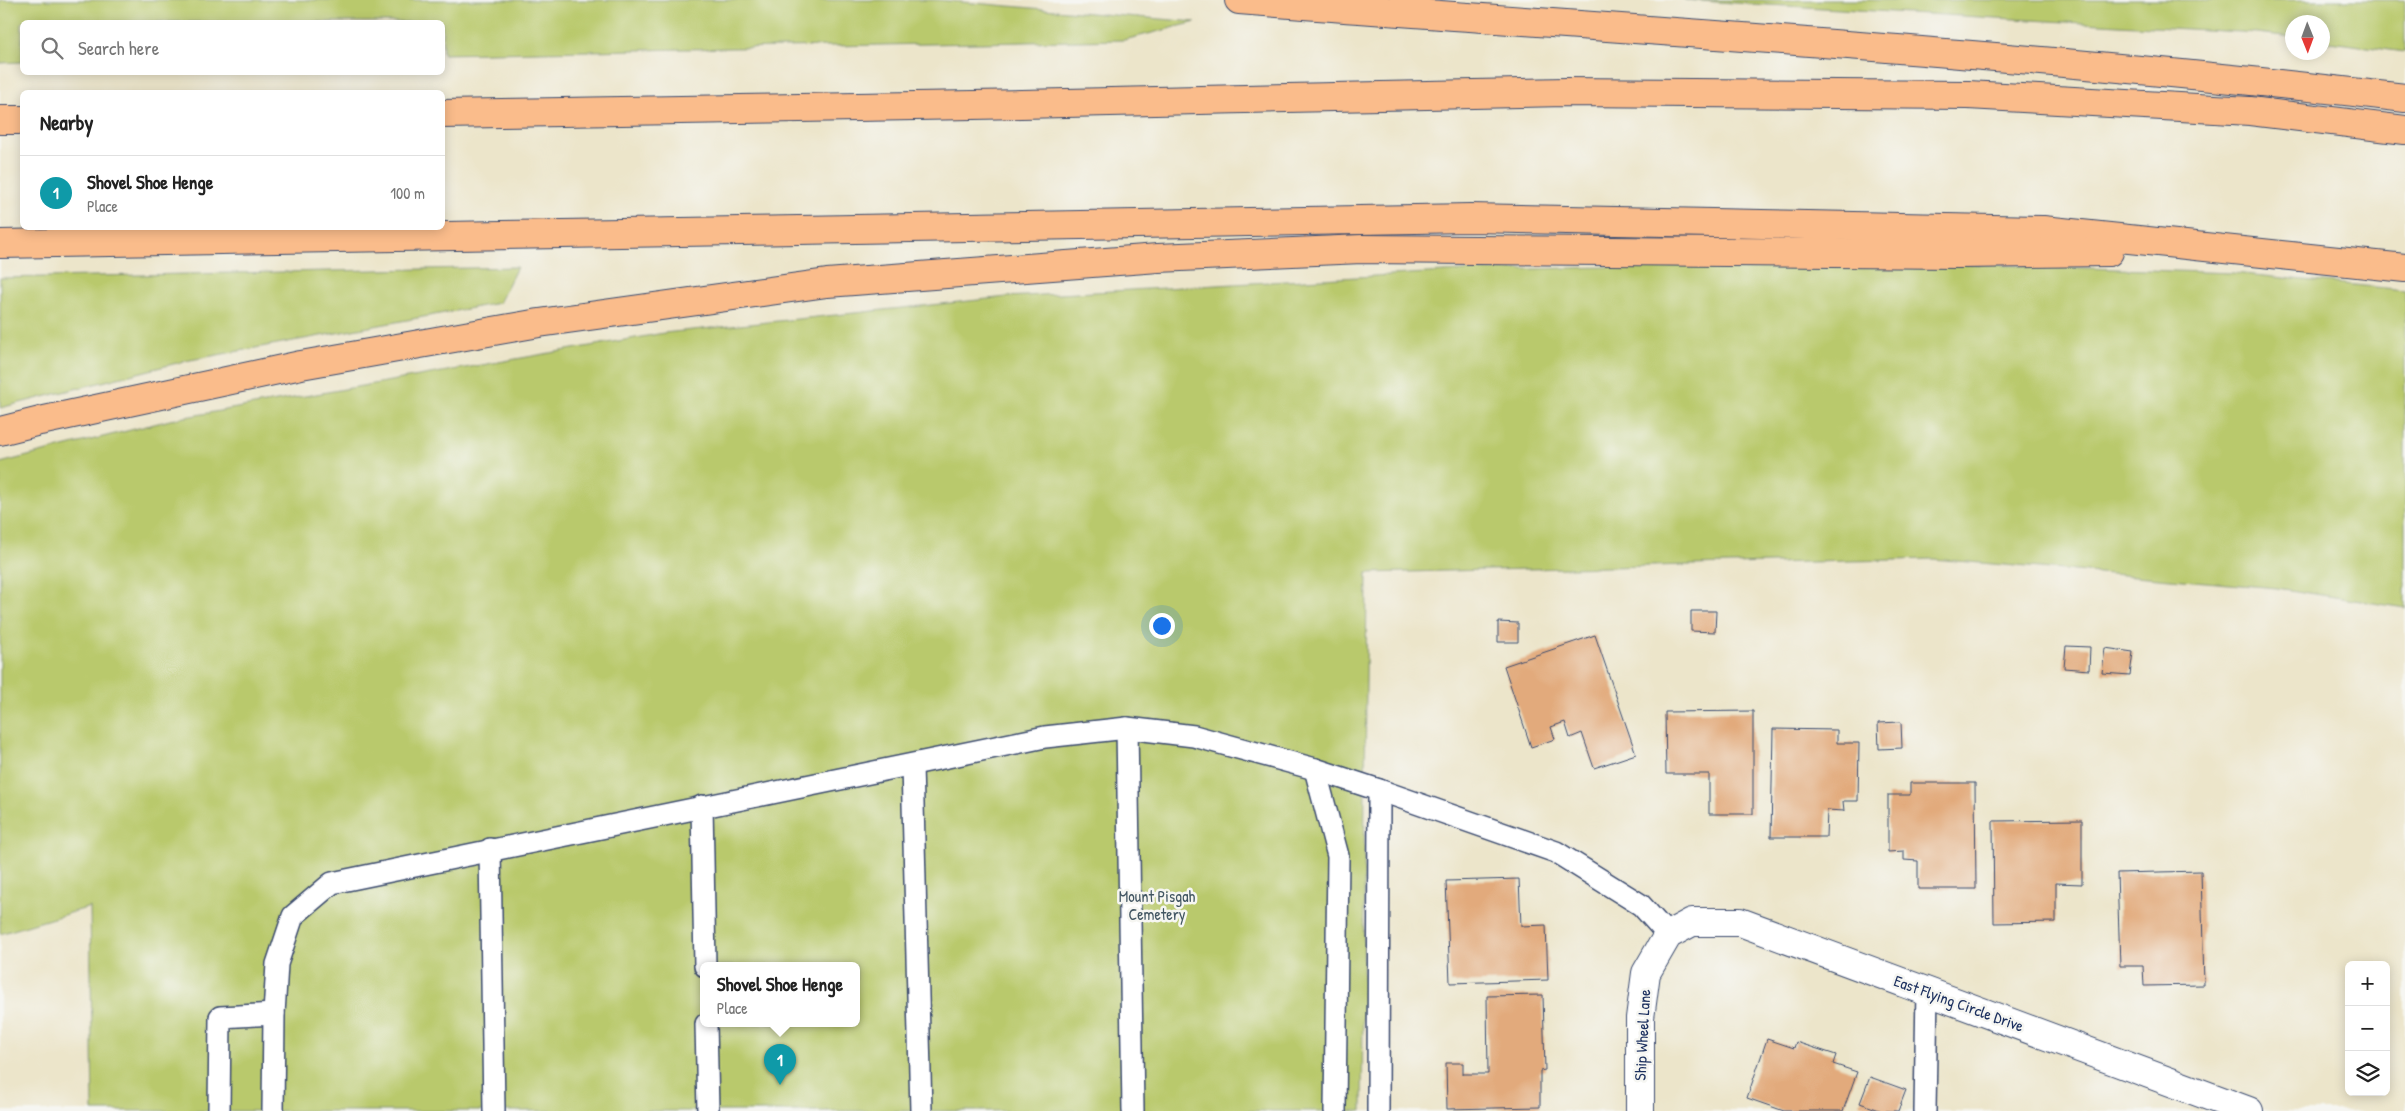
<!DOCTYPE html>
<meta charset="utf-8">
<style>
:root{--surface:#fff;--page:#f6f6f6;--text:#222;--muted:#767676;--line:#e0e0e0;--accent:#d1495b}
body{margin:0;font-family:"Patrick Hand",sans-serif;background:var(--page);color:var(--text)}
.controls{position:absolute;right:15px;bottom:15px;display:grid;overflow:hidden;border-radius:8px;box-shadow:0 2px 12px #0003}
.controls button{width:45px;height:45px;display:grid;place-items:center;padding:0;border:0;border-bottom:1px solid var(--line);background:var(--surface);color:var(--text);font:25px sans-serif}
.compass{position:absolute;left:2285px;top:15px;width:45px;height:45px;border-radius:50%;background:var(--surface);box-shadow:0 2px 12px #0003;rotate:179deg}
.you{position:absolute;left:1161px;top:625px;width:18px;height:18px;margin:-12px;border:4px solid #fff;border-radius:50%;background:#1a73e8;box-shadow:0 0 0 8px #1a73e833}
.badge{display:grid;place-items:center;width:32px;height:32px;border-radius:50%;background:var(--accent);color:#fff;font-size:16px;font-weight:700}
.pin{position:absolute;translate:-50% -41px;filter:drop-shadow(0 1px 2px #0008)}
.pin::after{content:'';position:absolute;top:26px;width:18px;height:15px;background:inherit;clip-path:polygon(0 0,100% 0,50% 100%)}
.popup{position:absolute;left:700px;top:962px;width:160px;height:65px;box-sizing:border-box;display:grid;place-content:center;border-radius:8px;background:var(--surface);filter:drop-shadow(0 1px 4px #0005);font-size:16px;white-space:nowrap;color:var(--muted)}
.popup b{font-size:19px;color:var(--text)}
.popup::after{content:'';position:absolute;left:50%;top:100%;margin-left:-10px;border:10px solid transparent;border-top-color:var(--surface)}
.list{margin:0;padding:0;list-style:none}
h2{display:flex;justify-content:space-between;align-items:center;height:65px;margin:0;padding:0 20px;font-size:21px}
h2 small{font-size:16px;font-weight:400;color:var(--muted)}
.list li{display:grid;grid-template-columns:32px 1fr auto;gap:15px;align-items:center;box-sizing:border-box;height:75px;padding:0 20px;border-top:1px solid var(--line)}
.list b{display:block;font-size:19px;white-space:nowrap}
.list p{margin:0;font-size:16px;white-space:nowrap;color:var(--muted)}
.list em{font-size:16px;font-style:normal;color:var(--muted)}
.icon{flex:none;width:28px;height:28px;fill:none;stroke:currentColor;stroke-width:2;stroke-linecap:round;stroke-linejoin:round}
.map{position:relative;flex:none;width:2405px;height:1111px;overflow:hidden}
.search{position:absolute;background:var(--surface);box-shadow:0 2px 12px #0003;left:20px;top:20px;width:425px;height:55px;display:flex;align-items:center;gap:12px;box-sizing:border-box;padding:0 18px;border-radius:8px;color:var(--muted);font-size:19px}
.panel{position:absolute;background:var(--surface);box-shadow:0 2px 12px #0003;left:20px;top:90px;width:425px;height:140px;border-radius:8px}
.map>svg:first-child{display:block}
.green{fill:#b9c96c;stroke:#6a7c65;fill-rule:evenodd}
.building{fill:#e2aa7c}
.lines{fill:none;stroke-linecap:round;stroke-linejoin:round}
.lane-casing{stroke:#3a4a6e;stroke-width:24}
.street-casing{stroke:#3a4a6e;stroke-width:30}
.highway-casing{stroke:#3a4a6e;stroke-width:30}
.lane{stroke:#fff;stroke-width:21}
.street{stroke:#fff;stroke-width:28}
.highway{stroke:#fabc8b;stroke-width:28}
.labels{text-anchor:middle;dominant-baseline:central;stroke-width:5;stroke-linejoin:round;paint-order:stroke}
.park-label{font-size:16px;fill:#425662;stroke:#f6f6f2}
.street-label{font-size:16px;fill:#1b2f5e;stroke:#f6f6f2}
</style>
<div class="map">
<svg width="2405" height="1111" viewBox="0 0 2405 1111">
<rect width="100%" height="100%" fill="#f6f6f2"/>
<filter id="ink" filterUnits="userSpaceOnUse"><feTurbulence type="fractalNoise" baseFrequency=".02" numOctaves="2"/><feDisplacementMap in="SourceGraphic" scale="10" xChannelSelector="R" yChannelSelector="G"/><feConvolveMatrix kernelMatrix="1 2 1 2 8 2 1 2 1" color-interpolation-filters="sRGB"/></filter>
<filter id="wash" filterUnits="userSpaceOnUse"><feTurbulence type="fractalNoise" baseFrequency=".0096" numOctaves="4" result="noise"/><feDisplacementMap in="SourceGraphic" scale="20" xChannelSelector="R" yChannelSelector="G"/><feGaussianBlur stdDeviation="1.12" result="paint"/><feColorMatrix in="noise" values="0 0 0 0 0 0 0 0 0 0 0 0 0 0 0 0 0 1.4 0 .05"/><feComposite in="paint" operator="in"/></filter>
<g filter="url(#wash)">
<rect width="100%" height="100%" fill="#ece5ca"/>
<!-- green -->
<g class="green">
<polygon points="0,0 938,0 1196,22 1124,40 443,54 442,22 22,22 22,62 0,63"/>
<polygon points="1682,0 2405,0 2405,52 2323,41 2322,22 2292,22 2292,37 2258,33"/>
<path d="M1853 260 2233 273 2405 290V608L2277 588 1933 559 1367 573 1362 1111H93L90 907 0 934V463L174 419 664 333 1007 297 1462 271ZM704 966H856V1024H704Z"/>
<polygon points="517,267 499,303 185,361 0,408 0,278"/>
</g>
<g id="blocks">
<!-- building -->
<g class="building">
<polygon points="1691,611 1716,611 1715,632 1691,631"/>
<polygon points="1498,622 1518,623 1518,642 1498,642"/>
<polygon points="1595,635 1636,754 1594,768 1582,733 1570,738 1565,722 1551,727 1555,739 1531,747 1504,666"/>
<polygon points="2066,646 2090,647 2089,670 2064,668"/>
<polygon points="2105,648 2133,652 2130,675 2102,673"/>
<polygon points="1753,711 1753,814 1709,814 1709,774 1666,774 1665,712"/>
<polygon points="1901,722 1902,748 1879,749 1878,723"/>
<polygon points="1773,729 1837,730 1837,743 1859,743 1858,801 1843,801 1844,811 1827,810 1826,837 1771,837"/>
<polygon points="1910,783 1975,783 1976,889 1918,889 1918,861 1904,860 1904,851 1888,852 1888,795 1910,795"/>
<polygon points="2082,820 2082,884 2056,883 2056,922 1994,923 1993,821"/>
<polygon points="2201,871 2204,985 2144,986 2143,966 2120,966 2117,873"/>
<polygon points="1519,879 1521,926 1546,925 1548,980 1450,983 1446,881"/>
<polygon points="1543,995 1545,1070 1540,1071 1540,1107 1447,1109 1446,1063 1463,1063 1463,1074 1488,1074 1487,996"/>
<polygon points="1767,1039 1794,1048 1796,1042 1836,1055 1833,1064 1857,1072 1843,1111 1784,1111 1747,1098"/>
<polygon points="1870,1077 1906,1090 1898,1111 1882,1111 1860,1103"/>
</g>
</g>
</g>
<g filter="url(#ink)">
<use href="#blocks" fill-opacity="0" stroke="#3a4a6e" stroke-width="1"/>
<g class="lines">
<defs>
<g id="lane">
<polyline points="1127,728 1133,1111"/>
<polyline points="912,765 921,1111"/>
<polyline points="1315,769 1338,856 1335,1111"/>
<polyline points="702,806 705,966"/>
<polyline points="490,849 494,1111"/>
<polyline points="706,1024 708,1111"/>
<polyline points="219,1111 220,1017 274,1014"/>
<polyline points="273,1111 274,1014 277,964 293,916 332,883 1045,737 1127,728 1194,736 1315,769 1379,790"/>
<polyline points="1378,1111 1379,790 1556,852 1641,905 1668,935"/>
<polyline points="1925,1111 1927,990"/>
</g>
<polyline id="street" points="1640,1111 1640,1018 1646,973 1668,935 1692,922 1740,922 2249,1111"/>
<g id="highway">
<path d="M1239 0C1628 30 2018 52 2405 98"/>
<polyline points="442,114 973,105 1566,92 1968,95 2250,111 2405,130"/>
<polyline points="0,120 22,120"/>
<polyline points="0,244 1470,218 2043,230 2405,268"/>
<polyline points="0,431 40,421 301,365 539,323 827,283 1158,258 1362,249 1958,254 2109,252"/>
</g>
</defs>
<!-- lane casing -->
<use href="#lane" class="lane-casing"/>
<!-- street casing -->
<use href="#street" class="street-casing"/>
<!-- highway casing -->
<use href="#highway" class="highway-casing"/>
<!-- lane -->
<use href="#lane" class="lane"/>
<!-- street -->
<use href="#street" class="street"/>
<!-- highway -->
<use href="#highway" class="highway"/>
</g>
</g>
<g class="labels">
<!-- park labels -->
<g class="park-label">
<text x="1157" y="896">Mount Pisgah<tspan x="1157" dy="18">Cemetery</tspan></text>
</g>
<!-- street labels -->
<g class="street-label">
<text transform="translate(1959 1003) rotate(20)">East Flying Circle Drive</text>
<text transform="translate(1642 1035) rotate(-87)">Ship Wheel Lane</text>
</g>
</g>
</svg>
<div class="controls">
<button>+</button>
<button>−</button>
<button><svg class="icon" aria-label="layers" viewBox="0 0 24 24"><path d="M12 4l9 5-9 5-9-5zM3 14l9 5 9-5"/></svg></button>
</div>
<svg class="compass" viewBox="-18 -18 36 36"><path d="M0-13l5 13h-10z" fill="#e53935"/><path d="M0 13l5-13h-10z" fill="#767676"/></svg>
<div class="you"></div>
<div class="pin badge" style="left:780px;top:1085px;background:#0f9aa8">1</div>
<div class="popup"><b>Shovel Shoe Henge</b>Place</div>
<div class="search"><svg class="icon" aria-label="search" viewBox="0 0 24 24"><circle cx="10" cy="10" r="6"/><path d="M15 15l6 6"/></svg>Search here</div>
<section class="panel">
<h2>Nearby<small></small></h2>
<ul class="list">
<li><span class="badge" style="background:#0f9aa8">1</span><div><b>Shovel Shoe Henge</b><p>Place</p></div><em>100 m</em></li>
</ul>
</section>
</div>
